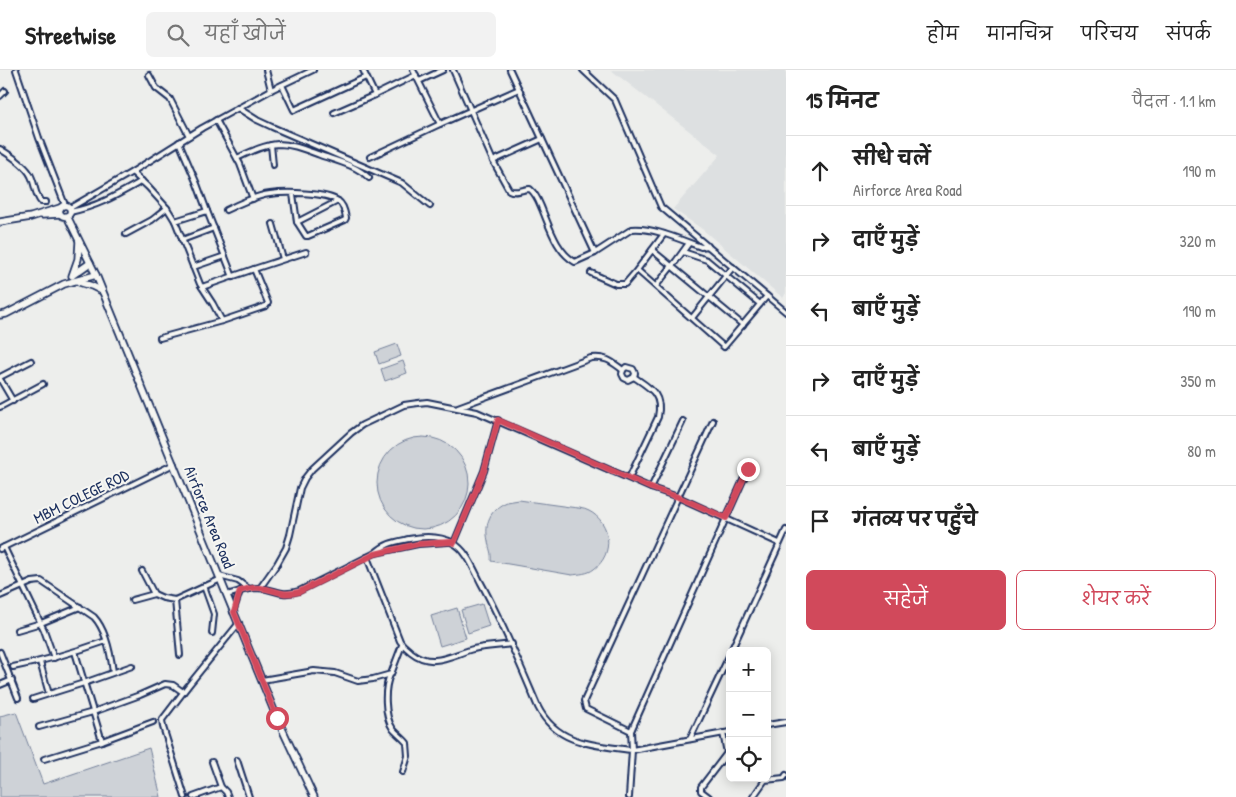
<!DOCTYPE html>
<html lang="hi">
<meta charset="utf-8">
<style>
:root{--surface:#fff;--page:#f2f2f2;--text:#222;--muted:#767676;--line:#e0e0e0;--accent:#d1495b}
body{margin:0;font-family:"Patrick Hand","Playpen Sans Deva",sans-serif;background:var(--page);color:var(--text)}
.controls{position:absolute;right:15px;bottom:15px;display:grid;overflow:hidden;border-radius:8px;box-shadow:0 2px 12px #0003}
.controls button{width:45px;height:45px;display:grid;place-items:center;padding:0;border:0;border-bottom:1px solid var(--line);background:var(--surface);color:var(--text);font:25px sans-serif}
.stop{position:absolute;width:15px;height:15px;margin:-11px;border:4px solid #d1495b;border-radius:50%;background:#fff}
.stop.end{background:#d1495b;border-color:#fff;box-shadow:0 1px 5px #0008}
.list{margin:0;padding:0;list-style:none}
h2{display:flex;justify-content:space-between;align-items:center;height:65px;margin:0;padding:0 20px;font-size:21px}
h2 small{font-size:16px;font-weight:400;color:var(--muted)}
.list li{display:grid;grid-template-columns:32px 1fr auto;gap:15px;align-items:center;box-sizing:border-box;height:70px;padding:0 20px;border-top:1px solid var(--line)}
.list b{display:block;font-size:19px;white-space:nowrap}
.list p{margin:0;font-size:16px;white-space:nowrap;color:var(--muted)}
.list em{font-size:16px;font-style:normal;color:var(--muted)}
.actions{display:flex;gap:10px;padding:15px 20px}
.actions a{flex:1;padding:11px 0;border:1px solid var(--accent);border-radius:8px;text-align:center;font-size:18px;color:var(--accent)}
.actions .main{background:var(--accent);color:#fff}
.icon{flex:none;width:28px;height:28px;fill:none;stroke:currentColor;stroke-width:2;stroke-linecap:round;stroke-linejoin:round}
.map{position:relative;flex:none;width:786px;height:727px;overflow:hidden}
header{display:flex;align-items:center;gap:30px;box-sizing:border-box;height:70px;padding:0 25px;background:var(--surface);border-bottom:1px solid var(--line)}
header strong{font-size:24px}
nav{display:flex;gap:28px;margin-inline-start:auto;font-size:18px}
.search{width:350px;height:45px;background:var(--page);display:flex;align-items:center;gap:12px;box-sizing:border-box;padding:0 18px;border-radius:8px;color:var(--muted);font-size:19px}
main{display:flex}
aside{flex:1;background:var(--surface)}
.map>svg:first-child{display:block}
.built{fill:#dde0e1}
.green{fill:#ced2d7;stroke:#74809a}
.lines{fill:none;stroke-linecap:round;stroke-linejoin:round}
.street-casing{stroke:#1b2f5e;stroke-width:8}
.secondary-casing{stroke:#1b2f5e;stroke-width:9}
.street{stroke:#f6f6f2;stroke-width:4}
.secondary{stroke:#f6f6f2;stroke-width:5.5}
.route{stroke:#d1495b;stroke-width:6}
.labels{text-anchor:middle;dominant-baseline:central;stroke-width:4;stroke-linejoin:round;paint-order:stroke}
.street-label{font-size:16px;fill:#1b2f5e;stroke:#f6f6f2}
</style>
<header>
<strong>Streetwise</strong>
<div class="search"><svg class="icon" aria-label="search" viewBox="0 0 24 24"><circle cx="10" cy="10" r="6"/><path d="M15 15l6 6"/></svg>यहाँ खोजें</div>
<nav><a>होम</a><a>मानचित्र</a><a>परिचय</a><a>संपर्क</a></nav>
</header>
<main>
<div class="map">
<svg width="786" height="727" viewBox="0 0 786 727">
<rect width="100%" height="100%" fill="#edeeec"/>
<filter id="ink" filterUnits="userSpaceOnUse"><feTurbulence type="fractalNoise" baseFrequency=".02" numOctaves="2"/><feDisplacementMap in="SourceGraphic" scale="10" xChannelSelector="R" yChannelSelector="G"/><feConvolveMatrix kernelMatrix="1 2 1 2 8 2 1 2 1" color-interpolation-filters="sRGB"/></filter>
<g filter="url(#ink)">
<!-- built -->
<polygon class="built" points="611,0 786,0 786,223 783,228 702,159 673,139 720,85"/>
<!-- green -->
<g class="green">
<polygon points="397,274 401,286 379,294 375,282"/>
<polygon points="403,291 407,303 385,311 381,299"/>
<circle cx="423" cy="413" r="46"/>
<path d="M519 430C536 432 553 435 570 437 576 438 584 438 589 441 611 452 615 484 594 499 588 504 579 504 572 505L491 491C492 483 489 479 488 471 484 454 490 439 507 432 511 431 515 431 519 430Z"/>
<polygon points="482,534 489,556 468,563 461,540"/>
<polygon points="457,538 466,568 440,576 431,546"/>
<polygon points="16,642 43,714 149,678 161,727 0,727 0,646"/>
</g>
<g class="lines">
<defs>
<g id="street">
<polyline points="16,0 39,68 65,135"/>
<polyline points="266,0 271,20"/>
<polyline points="363,0 375,25"/>
<polyline points="413,0 440,54"/>
<path d="M453 0 493 91 509 120C516 124 522 119 530 119 537 125 539 132 542 139 550 158 557 182 575 192L595 183 632 159C653 157 681 170 701 177L708 176"/>
<polyline points="510,0 595,183"/>
<polyline points="583,0 615,30 661,137 786,242"/>
<polyline points="149,5 156,18 170,29 189,66"/>
<polyline points="419,11 443,0"/>
<polyline points="282,15 294,40 366,7"/>
<polyline points="0,26 5,21"/>
<polyline points="238,38 257,50 272,57 402,113 430,136"/>
<polyline points="334,43 375,25 416,5"/>
<polyline points="216,50 240,94 253,129"/>
<polyline points="179,72 197,114 207,141"/>
<polyline points="271,75 273,95"/>
<path d="M0 79C10 85 26 95 31 106 35 114 35 125 41 132H46"/>
<polyline points="370,87 440,54 519,19"/>
<path d="M237 88C250 82 264 75 278 74 293 74 306 80 320 85 337 91 356 95 369 108"/>
<polyline points="493,91 542,69"/>
<polyline points="132,102 148,117 167,138 175,151 200,214 213,234 222,251"/>
<polyline points="70,138 132,102 202,58 271,20 313,0"/>
<path d="M226 140C240 133 255 126 270 124 284 122 326 122 338 131 343 134 345 142 346 148L345 150 308 166H306L297 152 293 124"/>
<path d="M70 142C99 136 117 125 142 111"/>
<polyline points="175,151 207,141 233,207"/>
<polyline points="297,152 338,131"/>
<polyline points="273,154 283,189"/>
<polyline points="126,164 152,150 167,138"/>
<polyline points="182,170 214,158"/>
<polyline points="652,180 743,255"/>
<polyline points="683,182 707,190 760,234"/>
<polyline points="193,197 225,186"/>
<polyline points="254,199 306,182"/>
<polyline points="637,200 724,277 767,226"/>
<polyline points="591,203 616,214 625,214 637,200 664,164"/>
<polyline points="656,216 676,191 689,173"/>
<polyline points="692,248 733,197"/>
<polyline points="160,268 222,251 266,236 268,233 254,199 202,217"/>
<polyline points="623,300 622,304 624,308 628,310 634,307"/>
<polyline points="623,300 626,297 633,299 635,303 634,307"/>
<polyline points="0,307 31,291"/>
<polyline points="0,309 13,331"/>
<polyline points="0,337 43,314"/>
<path d="M458 337 591 288C606 286 612 292 623 300"/>
<path d="M629 408 658 347C663 324 650 318 634 307"/>
<polyline points="651,418 683,351"/>
<polyline points="454,473 484,401 498,350"/>
<polyline points="4,477 44,560 54,588"/>
<polyline points="0,479 174,394"/>
<path d="M375 483C386 473 395 472 409 469 424 466 439 465 453 473 467 480 474 500 481 513 503 553 520 595 538 637 557 675 595 675 632 680L629 727"/>
<path d="M367 487 400 571C403 576 407 578 411 582 432 599 451 585 473 579 486 576 499 576 512 574"/>
<polyline points="142,501 154,524 163,528 175,530 221,509"/>
<polyline points="219,506 238,511 249,519"/>
<polyline points="204,516 214,544 212,563"/>
<polyline points="260,518 277,494 286,478 290,465 300,418 305,408 312,399 351,363 362,355 404,335 418,333 427,332 477,342 651,418 678,427 713,351"/>
<path d="M227 525C237 522 248 518 259 518 276 519 279 527 299 521L375 483 418 474 448 472"/>
<path d="M0 526 32 512 41 511 94 547C106 560 111 586 113 602"/>
<polyline points="132,530 154,524"/>
<polyline points="175,530 180,585"/>
<polyline points="233,542 240,521"/>
<polyline points="17,560 41,553 80,537"/>
<polyline points="731,581 786,460"/>
<polyline points="0,582 18,628"/>
<polyline points="75,582 102,671"/>
<polyline points="40,592 49,624"/>
<path d="M13 597C45 591 75 582 106 571"/>
<path d="M390 605C384 618 384 646 393 659 397 664 403 668 407 673L408 686 403 702"/>
<polyline points="262,610 314,601 335,603 358,611 373,609 391,604 402,575"/>
<polyline points="0,615 12,610"/>
<polyline points="33,629 84,613 132,596"/>
<polyline points="767,655 786,652"/>
<polyline points="39,657 93,642 140,625 165,614 173,615 183,622"/>
<polyline points="631,661 586,639 584,631 678,427 779,473"/>
<polyline points="730,662 632,680 631,661 748,399"/>
<polyline points="690,669 730,584"/>
<polyline points="44,689 102,671 153,652"/>
<polyline points="237,690 249,727"/>
<polyline points="212,692 221,717"/>
<polyline points="185,727 163,657 162,650 188,616 239,553"/>
<polyline points="193,727 221,717 226,722 228,727"/>
<polyline points="709,727 701,721 701,717 727,683 723,663"/>
<polyline points="753,727 765,710 784,708 786,705"/>
</g>
<g id="secondary">
<circle cx="65" cy="141" r="5.5"/>
<polyline points="42,145 60,144"/>
<polyline points="67,146 96,205 277,648 314,727"/>
<polyline points="0,152 31,147 60,138"/>
<polyline points="73,205 90,193"/>
<polyline points="72,206 78,189 79,172"/>
<polyline points="79,212 92,216 102,221"/>
<polyline points="0,245 6,244 64,214 96,205"/>
</g>
</defs>
<!-- street casing -->
<use href="#street" class="street-casing"/>
<!-- secondary casing -->
<use href="#secondary" class="secondary-casing"/>
<!-- street -->
<use href="#street" class="street"/>
<!-- secondary -->
<use href="#secondary" class="secondary"/>
</g>
</g>
<g class="lines" filter="url(#ink)">
<!-- route -->
<path class="route" d="M277 648 234 542 240 521C246 519 253 517 260 518 276 519 280 527 299 522L375 484 418 474 451 472 454 473 484 401 498 350 651 418 678 427 726 448 748 399"/>
</g>
<g class="labels">
<!-- street labels -->
<g class="street-label">
<text transform="translate(81 426) rotate(-26)">MBM COLEGE ROD</text>
<text transform="translate(210 447) rotate(68)">Airforce Area Road</text>
</g>
</g>
</svg>
<div class="controls">
<button>+</button>
<button>−</button>
<button><svg class="icon" aria-label="locate" viewBox="0 0 24 24"><circle cx="12" cy="12" r="6"/><path d="M12 2v4M12 18v4M2 12h4M18 12h4"/></svg></button>
</div>
<div class="stop" style="left:277px;top:648px"></div>
<div class="stop end" style="left:748px;top:399px"></div>
</div>
<aside>
<h2>15 मिनट<small>पैदल · 1.1 km</small></h2>
<ul class="list">
<li><svg class="icon" aria-label="ahead" viewBox="0 0 24 24"><path d="M12 20V5M6 11l6-6 6 6"/></svg><div><b>सीधे चलें</b><p>Airforce Area Road</p></div><em>190 m</em></li>
<li><svg class="icon" aria-label="right" viewBox="0 0 24 24"><path d="M7 20v-9h11M14 6l5 5-5 5"/></svg><div><b>दाएँ मुड़ें</b></div><em>320 m</em></li>
<li><svg class="icon" aria-label="left" viewBox="0 0 24 24"><path d="M17 20v-9H6M10 6l-5 5 5 5"/></svg><div><b>बाएँ मुड़ें</b></div><em>190 m</em></li>
<li><svg class="icon" aria-label="right" viewBox="0 0 24 24"><path d="M7 20v-9h11M14 6l5 5-5 5"/></svg><div><b>दाएँ मुड़ें</b></div><em>350 m</em></li>
<li><svg class="icon" aria-label="left" viewBox="0 0 24 24"><path d="M17 20v-9H6M10 6l-5 5 5 5"/></svg><div><b>बाएँ मुड़ें</b></div><em>80 m</em></li>
<li><svg class="icon" aria-label="arrive" viewBox="0 0 24 24"><path d="M6 21V4h12l-3 4 3 4H6"/></svg><div><b>गंतव्य पर पहुँचे</b></div></li>
</ul>
<div class="actions"><a class="main">सहेजें</a><a>शेयर करें</a></div>
</aside>
</main>
